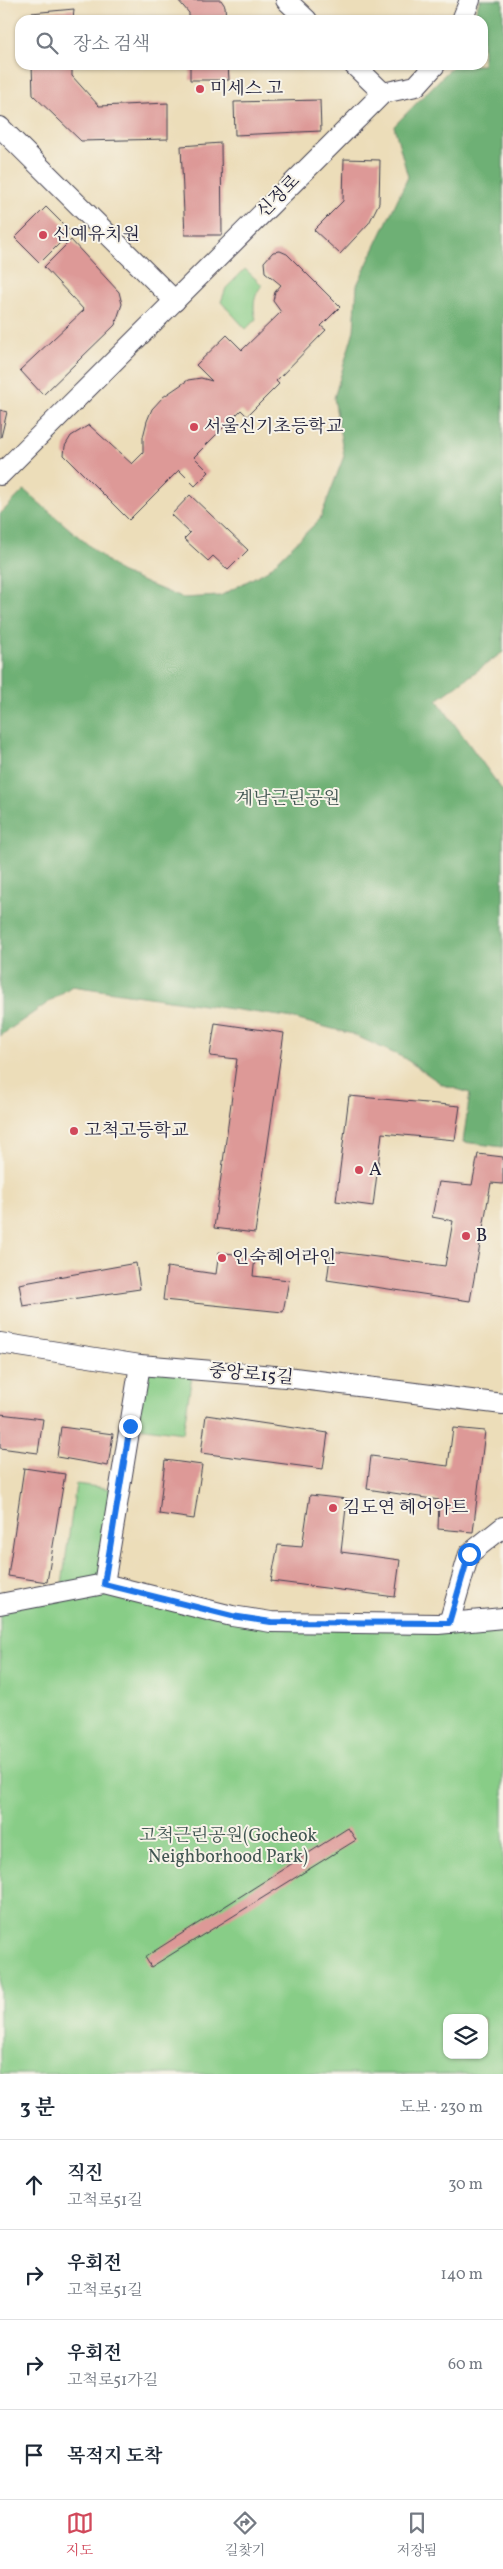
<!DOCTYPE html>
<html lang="ko">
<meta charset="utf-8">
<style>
:root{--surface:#fff;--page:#f6f6f7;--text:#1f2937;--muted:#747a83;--line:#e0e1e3;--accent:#d1495b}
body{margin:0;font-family:Vollkorn,"Noto Serif KR",serif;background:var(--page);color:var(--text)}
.controls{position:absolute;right:15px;bottom:15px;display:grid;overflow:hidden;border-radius:10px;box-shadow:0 1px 4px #0004}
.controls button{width:45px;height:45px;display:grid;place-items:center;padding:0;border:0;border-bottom:1px solid var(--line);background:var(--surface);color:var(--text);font:25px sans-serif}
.stop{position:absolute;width:15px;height:15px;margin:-11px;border:4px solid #1a73e8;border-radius:50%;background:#fff}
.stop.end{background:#1a73e8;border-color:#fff;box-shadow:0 1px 5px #0008}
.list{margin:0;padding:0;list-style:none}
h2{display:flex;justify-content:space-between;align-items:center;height:65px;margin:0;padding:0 20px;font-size:21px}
h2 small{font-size:16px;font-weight:400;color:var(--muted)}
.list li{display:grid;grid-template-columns:32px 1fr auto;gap:15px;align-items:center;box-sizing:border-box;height:90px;padding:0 20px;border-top:1px solid var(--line)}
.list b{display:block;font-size:19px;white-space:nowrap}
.list p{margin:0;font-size:16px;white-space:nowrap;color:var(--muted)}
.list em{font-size:16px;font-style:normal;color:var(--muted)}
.icon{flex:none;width:28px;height:28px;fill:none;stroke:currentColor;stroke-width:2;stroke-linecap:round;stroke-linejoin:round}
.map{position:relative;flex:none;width:503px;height:2074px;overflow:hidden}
.search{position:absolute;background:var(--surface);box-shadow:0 1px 4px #0004;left:15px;right:15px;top:15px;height:55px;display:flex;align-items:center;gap:12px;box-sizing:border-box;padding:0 18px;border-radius:15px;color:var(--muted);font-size:19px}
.sheet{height:425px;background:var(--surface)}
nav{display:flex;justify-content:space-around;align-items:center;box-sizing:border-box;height:70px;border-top:1px solid var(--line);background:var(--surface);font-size:14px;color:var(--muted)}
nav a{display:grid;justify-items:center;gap:2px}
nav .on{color:var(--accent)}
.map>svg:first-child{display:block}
.green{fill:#88cd87;stroke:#557861;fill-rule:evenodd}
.forest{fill:#6eb074;stroke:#486958}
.building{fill:#dd9997}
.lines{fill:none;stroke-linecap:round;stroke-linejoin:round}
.street-casing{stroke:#403e4e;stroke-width:22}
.street{stroke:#fff;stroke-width:20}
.route{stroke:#1a73e8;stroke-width:6}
.poi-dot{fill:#d1495b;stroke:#f7f3e8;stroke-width:2}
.labels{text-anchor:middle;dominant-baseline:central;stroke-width:4;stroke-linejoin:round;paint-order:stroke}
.poi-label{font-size:18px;fill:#22223b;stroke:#f7f3e8;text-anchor:start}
.street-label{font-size:18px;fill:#22223b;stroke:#f7f3e8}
.park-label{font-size:18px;fill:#415552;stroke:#f7f3e8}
</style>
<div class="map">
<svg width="503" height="2074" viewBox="0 0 503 2074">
<rect width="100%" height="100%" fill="#f7f3e8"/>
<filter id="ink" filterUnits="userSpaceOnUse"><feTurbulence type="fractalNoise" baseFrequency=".02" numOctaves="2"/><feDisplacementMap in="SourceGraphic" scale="10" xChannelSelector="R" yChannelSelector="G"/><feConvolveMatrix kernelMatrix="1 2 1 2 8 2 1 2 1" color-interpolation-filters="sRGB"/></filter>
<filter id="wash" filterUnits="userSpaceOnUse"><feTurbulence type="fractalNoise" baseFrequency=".0096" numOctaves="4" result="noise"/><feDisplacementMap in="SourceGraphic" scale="20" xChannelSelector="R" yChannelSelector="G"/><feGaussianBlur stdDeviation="1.12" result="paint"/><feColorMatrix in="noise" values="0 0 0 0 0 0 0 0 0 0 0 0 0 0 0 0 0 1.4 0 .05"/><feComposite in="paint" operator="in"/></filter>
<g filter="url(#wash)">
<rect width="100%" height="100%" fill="#ecddb9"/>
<!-- green -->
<g class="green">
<path d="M245 269 262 285C254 295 252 306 256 319L246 329 221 302 226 288Z"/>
<polygon points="140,1365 193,1369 183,1433 130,1426"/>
<path d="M76 1484 119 1490 104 1583 232 1616 503 1618V2074H0V1604L61 1592ZM447 2018H484V2055H447Z"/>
</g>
<!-- forest -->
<polygon class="forest" points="480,0 503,0 503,652 437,700 503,791 503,1147 463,1142 470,1093 443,1085 404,1058 352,1034 287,1017 72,986 0,1036 0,514 24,490 120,572 182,598 220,596 268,570 320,519 344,456 334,398 354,330 357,285 408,177 394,126 454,65 483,65 483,20 472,20"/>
<g id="blocks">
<!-- building -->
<g class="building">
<polygon points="178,0 221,0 225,6 226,20 189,20 189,13"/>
<polygon points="74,9 73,20 31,20 31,13"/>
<polygon points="32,65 72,65 72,76 99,106 168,103 168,139 81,141 33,95"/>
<polygon points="190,65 228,65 229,80 190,80"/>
<polygon points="320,100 321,131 235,135 234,102"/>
<polygon points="221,143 222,235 185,235 181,146"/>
<polygon points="344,159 380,160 379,203 369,223 340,254 314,230 343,201"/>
<polygon points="46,207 71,232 40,263 15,238"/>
<polygon points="71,240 119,292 122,304 115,325 43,395 20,370 84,310 44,267"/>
<polygon points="280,251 287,254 340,307 321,326 326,330 276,381 279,384 247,416 241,410 194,457 209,472 195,486 179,470 129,520 64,455 65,446 71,436 89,425 132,464 143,453 143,437 147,421 152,409 163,397 188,380 201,378 212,381 196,365 227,335 242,350 281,312 273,301 275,292 281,285 265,272 264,262 273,252"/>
<polygon points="0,410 7,412 1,437 0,437"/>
<polygon points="190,495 248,550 228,570 213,556 208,561 184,539 190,533 171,515"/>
<polygon points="215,1023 284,1033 255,1233 214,1228 237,1059 210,1056"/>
<polygon points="349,1096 460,1106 455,1140 382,1133 373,1206 336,1201"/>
<polygon points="478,1154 503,1157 503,1184 491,1183 470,1301 327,1280 331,1251 445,1266 453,1221 432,1217 439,1182 472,1185"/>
<polygon points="219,1252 255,1257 253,1276 289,1280 283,1312 163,1300 167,1267 216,1274"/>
<polygon points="136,1263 140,1289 23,1306 19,1284"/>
<polygon points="0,1414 43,1419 38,1453 0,1448"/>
<polygon points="206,1415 328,1433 323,1469 201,1453"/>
<polygon points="61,1427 113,1434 108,1466 57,1457"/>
<polygon points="453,1428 485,1431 473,1532 438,1529 439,1500 367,1489 371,1456 448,1466"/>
<polygon points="165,1460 202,1465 194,1519 159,1514"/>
<polygon points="24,1468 65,1474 47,1582 8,1576"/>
<polygon points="310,1495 347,1499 341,1552 400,1560 395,1597 271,1581 278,1545 302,1547"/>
<polygon points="348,1828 356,1840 151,1967 145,1957"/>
</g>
</g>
</g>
<g filter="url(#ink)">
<use href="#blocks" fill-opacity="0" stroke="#403e4e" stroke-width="1"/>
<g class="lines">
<defs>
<g id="street">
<polyline points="286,0 307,20"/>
<polyline points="462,20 470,0"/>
<polyline points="354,65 383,93"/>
<polyline points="0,127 175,301"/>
<polyline points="0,475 383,93 416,86 435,65"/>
<polyline points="0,1343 140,1365 286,1377 503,1404"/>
<polyline points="104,1584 140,1365"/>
<polyline points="0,1604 104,1584 232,1616 271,1622 438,1624 503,1618"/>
<polyline points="449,1623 469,1554 503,1527"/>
</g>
</defs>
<!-- street casing -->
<use href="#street" class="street-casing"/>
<!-- street -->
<use href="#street" class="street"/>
</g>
</g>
<g class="lines" filter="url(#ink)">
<!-- route -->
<polyline class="route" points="130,1426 104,1584 232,1616 271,1622 449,1623 469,1554"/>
</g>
<!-- markers -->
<g class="poi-dot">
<circle cx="200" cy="89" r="5"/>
<circle cx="43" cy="235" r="5"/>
<circle cx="194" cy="427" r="5"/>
<circle cx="74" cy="1131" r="5"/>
<circle cx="359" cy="1170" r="5"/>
<circle cx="466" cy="1236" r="5"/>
<circle cx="222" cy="1258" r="5"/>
<circle cx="333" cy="1508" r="5"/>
</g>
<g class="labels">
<!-- poi labels -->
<g class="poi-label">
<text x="210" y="89">미세스 고</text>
<text x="53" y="235">신예유치원</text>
<text x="204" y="427">서울신기초등학교</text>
<text x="84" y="1131">고척고등학교</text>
<text x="369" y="1170">A</text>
<text x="476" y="1236">B</text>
<text x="232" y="1258">인숙헤어라인</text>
<text x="343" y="1508">김도연 헤어아트</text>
</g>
<!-- street labels -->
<g class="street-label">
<text transform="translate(279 197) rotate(-45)">신정로</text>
<text transform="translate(251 1375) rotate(5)">중앙로15길</text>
</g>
<!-- park labels -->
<g class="park-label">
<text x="288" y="799">계남근린공원</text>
<text x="228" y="1836">고척근린공원(Gocheok<tspan x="228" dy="21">Neighborhood Park)</tspan></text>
</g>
</g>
</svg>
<div class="controls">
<button><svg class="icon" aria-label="layers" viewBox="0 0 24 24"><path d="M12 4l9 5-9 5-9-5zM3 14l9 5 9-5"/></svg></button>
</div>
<div class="stop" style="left:469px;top:1554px"></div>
<div class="stop end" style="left:130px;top:1426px"></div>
<div class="search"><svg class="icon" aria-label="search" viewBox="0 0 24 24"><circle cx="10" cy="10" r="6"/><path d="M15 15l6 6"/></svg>장소 검색</div>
</div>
<section class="sheet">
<h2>3 분<small>도보 · 230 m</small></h2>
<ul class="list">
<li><svg class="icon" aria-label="ahead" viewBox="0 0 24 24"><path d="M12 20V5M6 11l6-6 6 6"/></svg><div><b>직진</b><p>고척로51길</p></div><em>30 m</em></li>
<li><svg class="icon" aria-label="right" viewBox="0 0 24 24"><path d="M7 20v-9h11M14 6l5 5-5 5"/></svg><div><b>우회전</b><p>고척로51길</p></div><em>140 m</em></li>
<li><svg class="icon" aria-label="right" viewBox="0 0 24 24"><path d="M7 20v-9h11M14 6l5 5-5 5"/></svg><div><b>우회전</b><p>고척로51가길</p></div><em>60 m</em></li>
<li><svg class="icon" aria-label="arrive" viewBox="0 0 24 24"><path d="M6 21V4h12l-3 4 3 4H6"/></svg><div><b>목적지 도착</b></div></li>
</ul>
</section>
<nav>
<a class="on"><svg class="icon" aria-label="map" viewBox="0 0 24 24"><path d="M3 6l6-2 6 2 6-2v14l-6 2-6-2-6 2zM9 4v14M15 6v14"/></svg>지도</a>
<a><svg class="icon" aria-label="directions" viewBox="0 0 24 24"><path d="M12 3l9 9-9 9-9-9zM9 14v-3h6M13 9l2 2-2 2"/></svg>길찾기</a>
<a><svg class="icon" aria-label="saved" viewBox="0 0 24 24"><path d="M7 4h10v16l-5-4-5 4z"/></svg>저장됨</a>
</nav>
